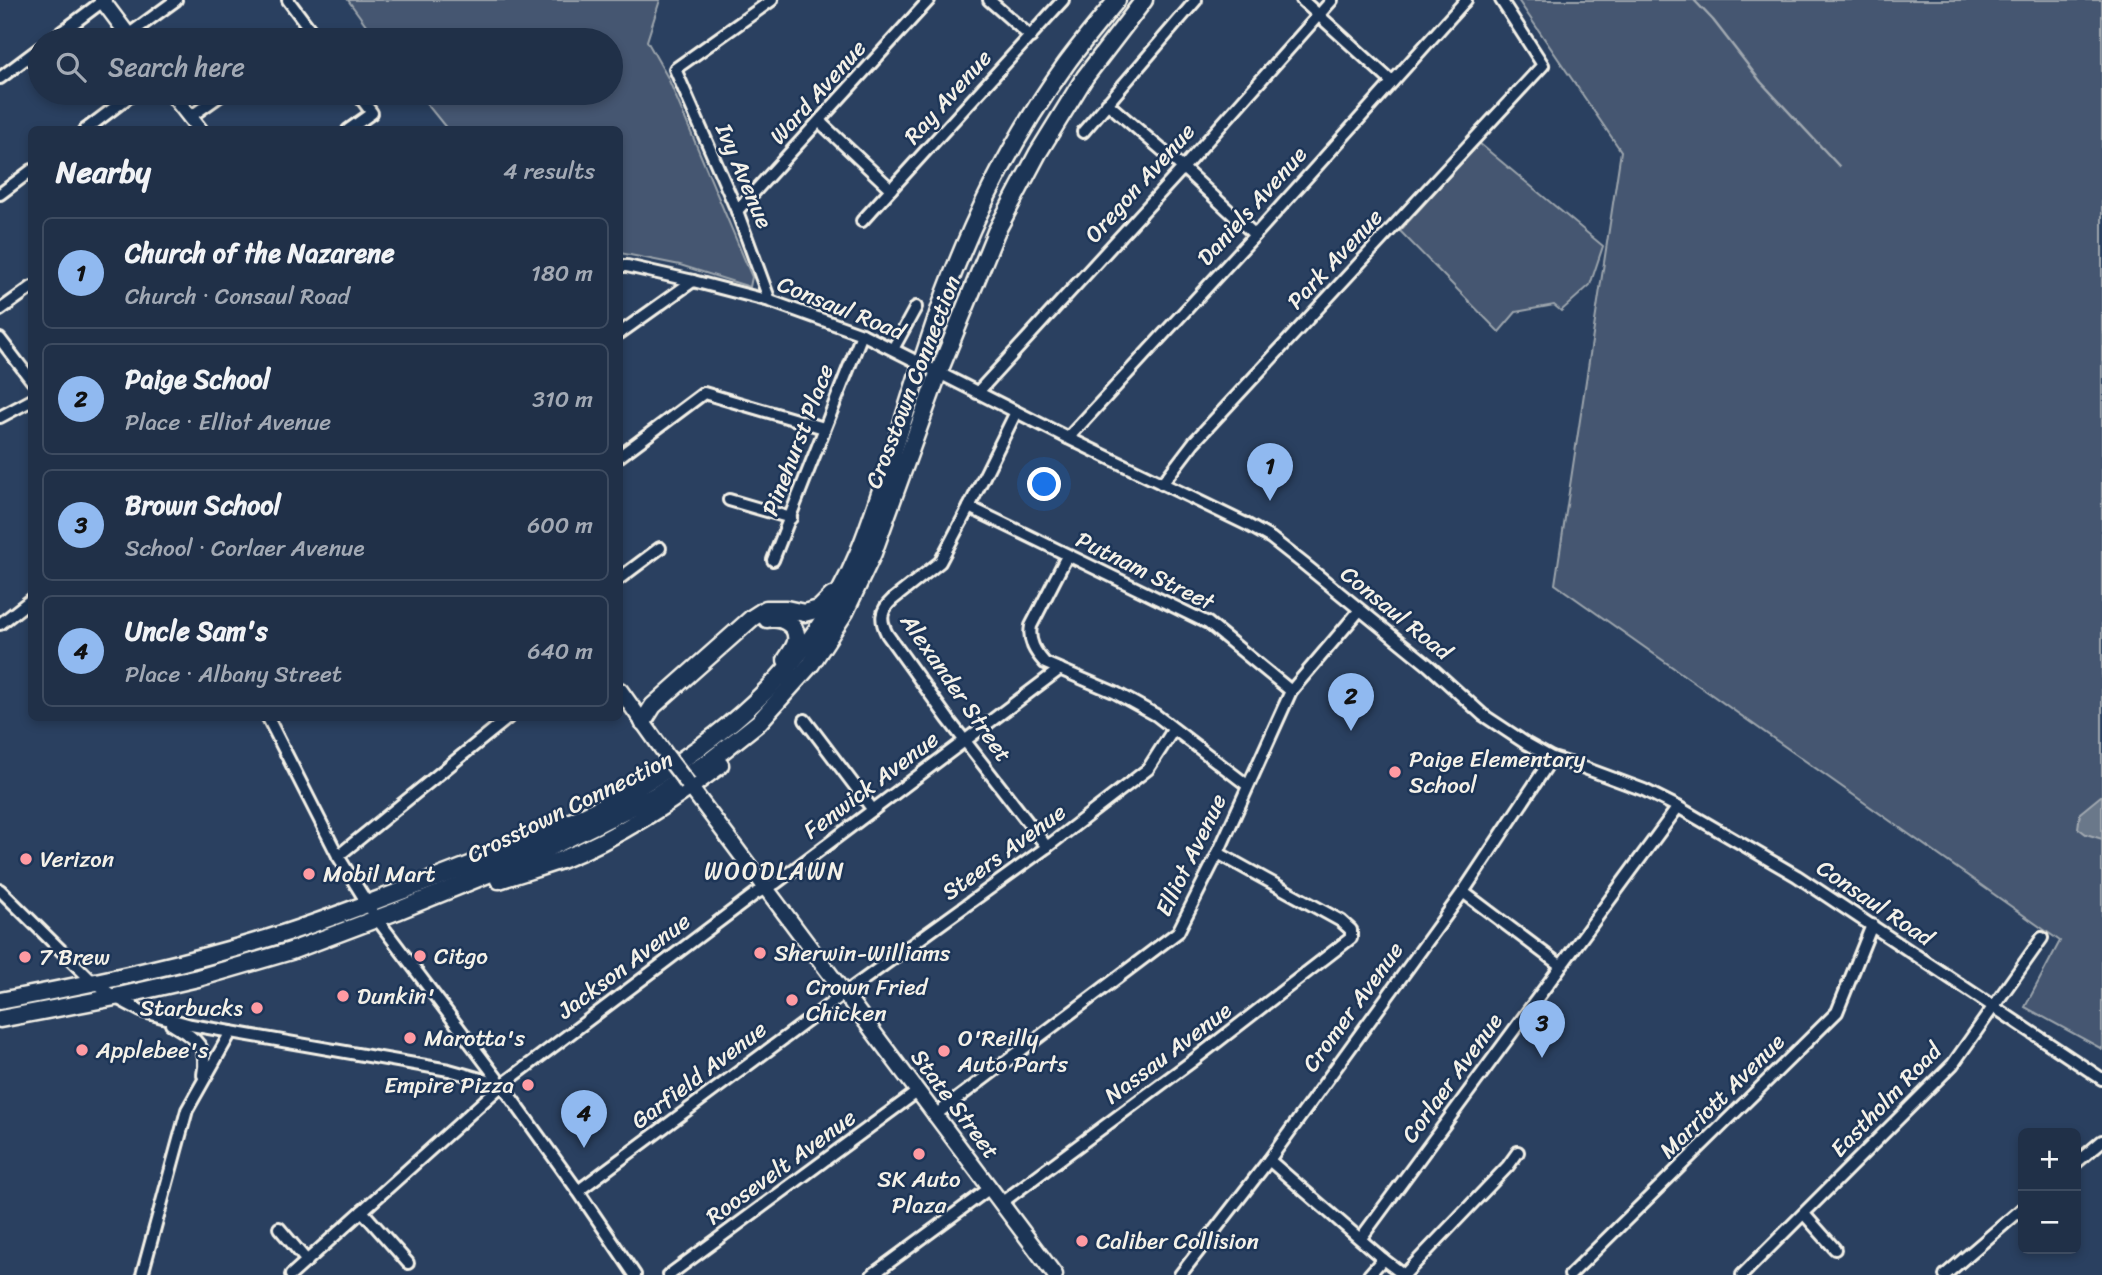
<!DOCTYPE html>
<meta charset="utf-8">
<style>
:root{--surface:#203048;--page:#2d3c52;--text:#f1f3f6;--muted:#a2a9b4;--line:#3d4b60;--accent:#90b9f0}
body{margin:0;font-family:Sriracha,sans-serif;background:var(--page);color:var(--text)}
.controls{position:absolute;right:21px;bottom:21px;display:grid;overflow:hidden;border-radius:10px;box-shadow:0 4px 10px #0003}
.controls button{width:63px;height:63px;display:grid;place-items:center;padding:0;border:0;border-bottom:2px solid var(--line);background:var(--surface);color:var(--text);font:35px sans-serif}
.you{position:absolute;left:1045px;top:485px;width:24px;height:24px;margin:-18px;border:5px solid #fff;border-radius:50%;background:#1a73e8;box-shadow:0 0 0 10px #1a73e833}
.badge{display:grid;place-items:center;width:46px;height:46px;border-radius:50%;background:var(--accent);color:#111;font-size:23px;font-weight:700}
.pin{position:absolute;translate:-50% -58px;filter:drop-shadow(0 2px 4px #0008)}
.pin::after{content:'';position:absolute;top:37px;width:24px;height:21px;background:inherit;clip-path:polygon(0 0,100% 0,50% 100%)}
.list{margin:0;padding:0;list-style:none}
h2{display:flex;justify-content:space-between;align-items:center;height:91px;margin:0;padding:0 28px;font-size:30px}
h2 small{font-size:23px;font-weight:400;color:var(--muted)}
.list li{display:grid;grid-template-columns:46px 1fr auto;gap:21px;align-items:center;box-sizing:border-box;height:112px;margin:0 14px 14px;padding:0 14px;border:2px solid var(--line);border-radius:10px}
.list b{display:block;font-size:26px;white-space:nowrap}
.list p{margin:0;font-size:23px;white-space:nowrap;color:var(--muted)}
.list em{font-size:23px;font-style:normal;color:var(--muted)}
.icon{flex:none;width:38px;height:38px;fill:none;stroke:currentColor;stroke-width:2;stroke-linecap:round;stroke-linejoin:round}
.map{position:relative;flex:none;width:2102px;height:1275px;overflow:hidden}
.search{position:absolute;background:var(--surface);box-shadow:0 4px 10px #0003;left:28px;top:28px;width:595px;height:77px;display:flex;align-items:center;gap:18px;box-sizing:border-box;padding:0 24px;border-radius:38px;color:var(--muted);font-size:26px}
.panel{position:absolute;background:var(--surface);box-shadow:0 4px 10px #0003;left:28px;top:126px;width:595px;height:595px;border-radius:10px}
.map>svg:first-child{display:block}
.green{fill:#445771;stroke:#9ca4ac;stroke-width:2}
.water{fill:#6a788a;stroke:#a1a8b0;stroke-width:2}
.lines{fill:none;stroke-linecap:round;stroke-linejoin:round}
.stream{stroke:#a1a8b0;stroke-width:2.5}
.minor-casing{stroke:#f4f1e8;stroke-width:16}
.major-casing{stroke:#f4f1e8;stroke-width:19}
.highway-casing{stroke:#f4f1e8;stroke-width:21}
.minor{stroke:#1d3557;stroke-width:10}
.major{stroke:#1d3557;stroke-width:14}
.highway{stroke:#1d3557;stroke-width:16}
.major-bridge-casing{stroke:#f4f1e8;stroke-width:19;stroke-linecap:butt}
.major-bridge{stroke:#1d3557;stroke-width:14}
.poi-dot{fill:#ff9aa2;stroke:#1d3557;stroke-width:2.5}
.labels{text-anchor:middle;dominant-baseline:central;stroke-width:5;stroke-linejoin:round;paint-order:stroke}
.street-label{font-size:23px;fill:#f4f1e8;stroke:#1d3557}
.poi-label{font-size:23px;fill:#f4f1e8;stroke:#1d3557;text-anchor:start}
.neighbourhood-label{font-size:24px;letter-spacing:2px;fill:#f4f1e8;stroke:#1d3557}
</style>
<div class="map">
<svg width="2102" height="1275" viewBox="0 0 2102 1275">
<rect width="100%" height="100%" fill="#2a4060"/>
<filter id="ink" filterUnits="userSpaceOnUse"><feTurbulence type="fractalNoise" baseFrequency=".0143" numOctaves="2"/><feDisplacementMap in="SourceGraphic" scale="14" xChannelSelector="R" yChannelSelector="G"/><feConvolveMatrix kernelMatrix="1 2 1 2 8 2 1 2 1" color-interpolation-filters="sRGB"/></filter>
<g filter="url(#ink)">
<!-- green -->
<g class="green">
<polygon points="348,0 660,0 647,41 668,78 752,277 750,287 680,265 620,253 620,130 447,129 418,93 611,93 611,40 377,40"/>
<polygon points="1518,0 2102,0 2102,1049 2025,1007 2060,941 1555,584 1621,151"/>
<polygon points="1479,143 1603,246 1590,285 1561,311 1554,305 1516,312 1499,332 1400,231"/>
</g>
<!-- water -->
<polygon class="water" points="2102,795 2102,839 2086,834 2078,828 2080,813"/>
<g class="lines">
<!-- stream -->
<polyline class="stream" points="1694,0 1713,20 1761,82 1839,166"/>
<defs>
<g id="minor">
<polyline points="288,0 318,40"/>
<polyline points="989,0 1031,37"/>
<polyline points="1302,0 1392,82"/>
<polyline points="128,35 176,0"/>
<polyline points="51,40 103,1"/>
<polyline points="298,40 311,31"/>
<polyline points="0,78 40,48"/>
<polyline points="1107,103 1183,168 1255,235"/>
<polyline points="190,117 224,93"/>
<polyline points="820,122 891,189"/>
<polyline points="85,130 134,93"/>
<polyline points="348,130 372,113 357,93"/>
<polyline points="1083,132 1196,0"/>
<polyline points="0,194 32,170"/>
<polyline points="737,211 929,0"/>
<polyline points="862,221 1063,0"/>
<polyline points="620,266 627,266 693,281 770,301 862,334 1068,438 1246,524 1271,538 1304,564 1428,665 1483,715 1527,744 1552,758 1582,767 1644,790 1678,807 1797,876 2102,1079"/>
<polyline points="770,301 737,211 675,69 772,0"/>
<polyline points="0,310 32,287"/>
<polyline points="620,333 693,281"/>
<polyline points="0,339 32,381"/>
<polyline points="893,349 916,307"/>
<polyline points="977,393 1183,168 1332,0"/>
<path d="M1016 412 969 507 940 562 892 600C880 611 880 620 887 634L948 719 1047 847"/>
<polyline points="0,417 32,400"/>
<polyline points="1068,438 1255,235 1466,0"/>
<polyline points="620,456 704,393 824,428"/>
<polyline points="1162,484 1194,442 1543,65 1501,0"/>
<polyline points="729,500 791,518"/>
<polyline points="969,507 1208,623 1291,691"/>
<path d="M1067 556 1031 626C1028 641 1035 652 1045 663L1116 693 1156 715 1247 785"/>
<polyline points="773,560 862,334"/>
<polyline points="620,578 660,548"/>
<polyline points="0,624 32,599"/>
<polyline points="268,718 338,856 377,919 502,1085 578,1191 635,1275"/>
<polyline points="805,720 873,810"/>
<polyline points="338,856 508,718"/>
<polyline points="0,890 93,982 115,997 141,1011 191,1025 449,1070 502,1085"/>
<polyline points="1463,892 1560,965"/>
<path d="M171 1024C194 1038 209 1044 203 1075"/>
<polyline points="934,1116 1178,932 1218,853 1291,691 1359,611"/>
<polyline points="1269,1160 1383,1259 1404,1275"/>
<polyline points="2076,1163 2102,1141"/>
<polyline points="578,1191 845,993 1047,847 1148,769 1173,730"/>
<polyline points="1001,1203 1191,1062 1351,938 1351,930 1341,921 1218,853"/>
<polyline points="362,1211 408,1263"/>
<polyline points="1804,1214 1835,1249"/>
<polyline points="279,1228 307,1261"/>
<polyline points="1361,1238 1678,807"/>
<polyline points="142,1275 187,1110 231,1032"/>
<polyline points="291,1275 502,1085 755,894 776,883 1060,669"/>
<polyline points="669,1275 917,1092"/>
<polyline points="872,1275 990,1188"/>
<polyline points="1180,1275 1269,1160 1463,892 1552,758"/>
<polyline points="1369,1275 1383,1259"/>
<polyline points="1404,1275 1508,1166 1518,1152"/>
<polyline points="1570,1275 1837,1012 1872,925"/>
<polyline points="1742,1275 1953,1064 2042,938"/>
<polyline points="1945,1275 2023,1208"/>
</g>
<g id="major">
<polyline points="102,0 132,40"/>
<polyline points="171,93 200,130"/>
<polyline points="620,690 669,759"/>
<polyline points="688,784 1055,1275"/>
</g>
<g id="highway">
<path d="M767 619C782 616 802 626 795 645 793 650 789 655 786 660"/>
<polyline points="643,722 653,706 752,618 766,609 786,609 804,613 819,609 832,596"/>
<path d="M499 880C520 873 541 867 561 860 619 837 671 802 720 765"/>
<path d="M0 1001C96 983 192 963 285 933 326 920 366 904 407 889 585 823 779 743 857 556 871 524 881 489 892 456 909 402 926 347 945 294 975 214 1016 133 1066 64 1082 42 1100 21 1117 0"/>
<polyline points="0,1019 115,997 198,978 291,951 397,911 530,857 654,796 711,760 759,722 811,664 845,612 873,553 938,374 996,232 1038,153 1085,77 1144,0"/>
</g>
</defs>
<!-- minor casing -->
<use href="#minor" class="minor-casing"/>
<!-- major casing -->
<use href="#major" class="major-casing"/>
<!-- highway casing -->
<use href="#highway" class="highway-casing"/>
<!-- minor -->
<use href="#minor" class="minor"/>
<!-- major -->
<use href="#major" class="major"/>
<!-- highway -->
<use href="#highway" class="highway"/>
<defs>
<polyline id="major-bridge" points="669,759 688,784"/>
</defs>
<!-- major-bridge casing -->
<use href="#major-bridge" class="major-bridge-casing"/>
<!-- major-bridge -->
<use href="#major-bridge" class="major-bridge"/>
</g>
</g>
<!-- markers -->
<g class="poi-dot">
<circle cx="1395" cy="772" r="7"/>
<circle cx="26" cy="859" r="7"/>
<circle cx="309" cy="874" r="7"/>
<circle cx="760" cy="953" r="7"/>
<circle cx="420" cy="956" r="7"/>
<circle cx="25" cy="957" r="7"/>
<circle cx="343" cy="996" r="7"/>
<circle cx="792" cy="1000" r="7"/>
<circle cx="257" cy="1008" r="7"/>
<circle cx="410" cy="1038" r="7"/>
<circle cx="82" cy="1050" r="7"/>
<circle cx="944" cy="1051" r="7"/>
<circle cx="528" cy="1085" r="7"/>
<circle cx="919" cy="1154" r="7"/>
<circle cx="1082" cy="1241" r="7"/>
</g>
<g class="labels">
<!-- street labels -->
<g class="street-label">
<text transform="translate(818 92) rotate(-48)">Ward Avenue</text>
<text transform="translate(948 97) rotate(-48)">Ray Avenue</text>
<text transform="translate(744 176) rotate(67)">Ivy Avenue</text>
<text transform="translate(1140 183) rotate(-48)">Oregon Avenue</text>
<text transform="translate(1252 206) rotate(-48)">Daniels Avenue</text>
<text transform="translate(1335 259) rotate(-47)">Park Avenue</text>
<text transform="translate(841 308) rotate(22)">Consaul Road</text>
<text transform="translate(913 382) rotate(-69)">Crosstown Connection</text>
<text transform="translate(798 440) rotate(-69)">Pinehurst Place</text>
<text transform="translate(1145 571) rotate(26)">Putnam Street</text>
<text transform="translate(1396 613) rotate(39)">Consaul Road</text>
<text transform="translate(956 688) rotate(55)">Alexander Street</text>
<text transform="translate(871 785) rotate(-37)">Fenwick Avenue</text>
<text transform="translate(570 807) rotate(-26)">Crosstown Connection</text>
<text transform="translate(1004 852) rotate(-36)">Steers Avenue</text>
<text transform="translate(1191 855) rotate(-64)">Elliot Avenue</text>
<text transform="translate(1875 903) rotate(34)">Consaul Road</text>
<text transform="translate(624 966) rotate(-37)">Jackson Avenue</text>
<text transform="translate(1353 1007) rotate(-54)">Cromer Avenue</text>
<text transform="translate(1168 1053) rotate(-37)">Nassau Avenue</text>
<text transform="translate(699 1075) rotate(-37)">Garfield Avenue</text>
<text transform="translate(1452 1078) rotate(-54)">Corlaer Avenue</text>
<text transform="translate(1722 1096) rotate(-45)">Marriott Avenue</text>
<text transform="translate(1886 1100) rotate(-46)">Eastholm Road</text>
<text transform="translate(955 1104) rotate(53)">State Street</text>
<text transform="translate(781 1167) rotate(-36)">Roosevelt Avenue</text>
</g>
<!-- poi labels -->
<g class="poi-label">
<text x="1409" y="759">Paige Elementary<tspan x="1409" dy="26">School</tspan></text>
<text x="40" y="859">Verizon</text>
<text x="323" y="874">Mobil Mart</text>
<text x="774" y="953">Sherwin-Williams</text>
<text x="434" y="956">Citgo</text>
<text x="39" y="957">7 Brew</text>
<text x="806" y="987">Crown Fried<tspan x="806" dy="26">Chicken</tspan></text>
<text x="357" y="996">Dunkin'</text>
<text x="243" y="1008" text-anchor="end">Starbucks</text>
<text x="424" y="1038">Marotta's</text>
<text x="958" y="1038">O'Reilly<tspan x="958" dy="26">Auto Parts</tspan></text>
<text x="96" y="1050">Applebee's</text>
<text x="514" y="1085" text-anchor="end">Empire Pizza</text>
<text x="919" y="1179" text-anchor="middle">SK Auto<tspan x="919" dy="26">Plaza</tspan></text>
<text x="1096" y="1241">Caliber Collision</text>
</g>
<!-- neighbourhood labels -->
<g class="neighbourhood-label">
<text x="775" y="871">WOODLAWN</text>
</g>
</g>
</svg>
<div class="controls">
<button>+</button>
<button>−</button>
</div>
<div class="you"></div>
<div class="pin badge" style="left:1270px;top:501px">1</div>
<div class="pin badge" style="left:1351px;top:731px">2</div>
<div class="pin badge" style="left:1542px;top:1058px">3</div>
<div class="pin badge" style="left:584px;top:1148px">4</div>
<div class="search"><svg class="icon" aria-label="search" viewBox="0 0 24 24"><circle cx="10" cy="10" r="6"/><path d="M15 15l6 6"/></svg>Search here</div>
<section class="panel">
<h2>Nearby<small>4 results</small></h2>
<ul class="list">
<li><span class="badge">1</span><div><b>Church of the Nazarene</b><p>Church · Consaul Road</p></div><em>180 m</em></li>
<li><span class="badge">2</span><div><b>Paige School</b><p>Place · Elliot Avenue</p></div><em>310 m</em></li>
<li><span class="badge">3</span><div><b>Brown School</b><p>School · Corlaer Avenue</p></div><em>600 m</em></li>
<li><span class="badge">4</span><div><b>Uncle Sam's</b><p>Place · Albany Street</p></div><em>640 m</em></li>
</ul>
</section>
</div>
